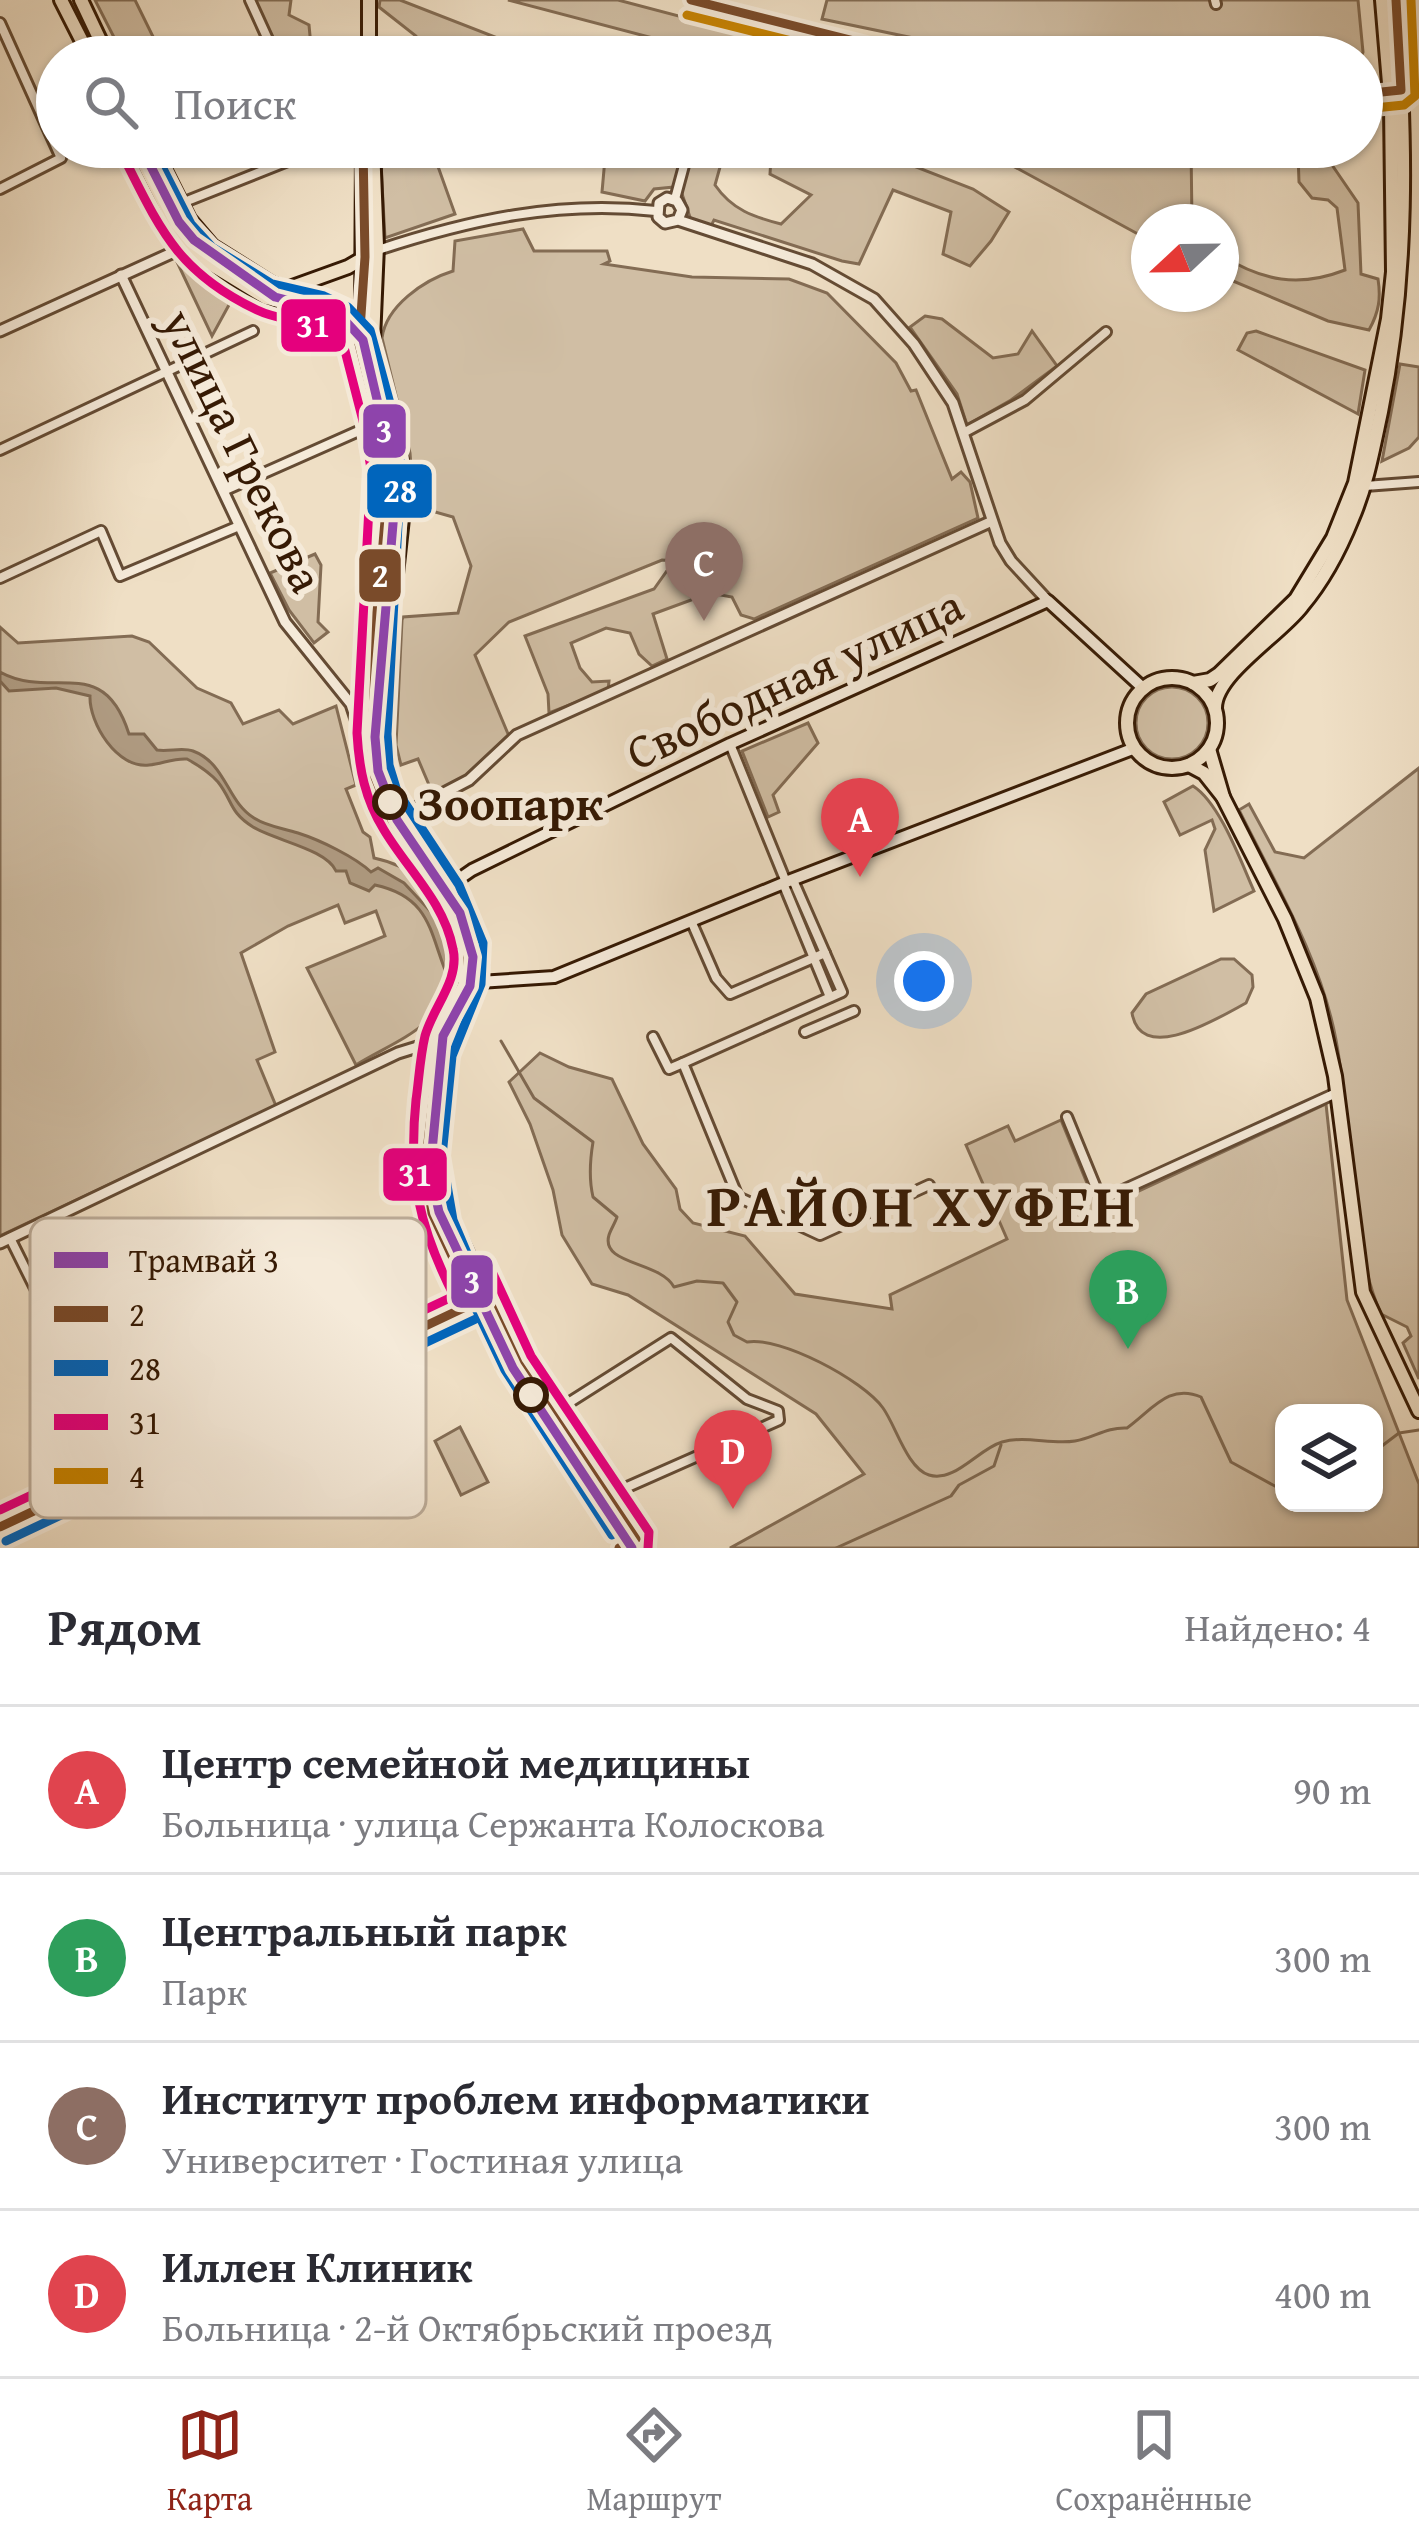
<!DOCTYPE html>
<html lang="ru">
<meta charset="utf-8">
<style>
:root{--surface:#fff;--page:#f7f7f7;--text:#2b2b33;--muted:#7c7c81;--line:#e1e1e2;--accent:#8f2418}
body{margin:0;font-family:"Gentium Book Plus",serif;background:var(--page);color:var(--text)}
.controls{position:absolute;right:36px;bottom:36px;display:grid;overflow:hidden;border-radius:24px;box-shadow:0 3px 9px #0004}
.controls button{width:108px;height:108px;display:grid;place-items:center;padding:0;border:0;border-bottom:3px solid var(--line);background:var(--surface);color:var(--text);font:60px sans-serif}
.compass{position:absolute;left:1131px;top:204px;width:108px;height:108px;border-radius:50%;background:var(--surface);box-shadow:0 3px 9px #0004;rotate:248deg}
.you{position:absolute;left:924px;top:981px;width:42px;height:42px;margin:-30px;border:9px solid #fff;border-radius:50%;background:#1a73e8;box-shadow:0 0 0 18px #1a73e833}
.badge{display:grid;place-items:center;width:78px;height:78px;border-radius:50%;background:var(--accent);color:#fff;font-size:39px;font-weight:700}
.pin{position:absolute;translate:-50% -99px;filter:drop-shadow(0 3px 6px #0008)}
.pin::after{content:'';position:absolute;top:63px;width:42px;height:36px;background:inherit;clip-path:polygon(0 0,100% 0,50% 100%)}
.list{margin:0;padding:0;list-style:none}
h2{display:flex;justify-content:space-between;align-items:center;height:156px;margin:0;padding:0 48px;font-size:51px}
h2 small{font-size:39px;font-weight:400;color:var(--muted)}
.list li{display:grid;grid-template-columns:78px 1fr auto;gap:36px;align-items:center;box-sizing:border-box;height:168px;padding:0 48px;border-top:3px solid var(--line)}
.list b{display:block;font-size:45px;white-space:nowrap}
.list p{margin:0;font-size:39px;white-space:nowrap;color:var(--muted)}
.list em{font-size:39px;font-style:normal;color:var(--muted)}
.icon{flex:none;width:66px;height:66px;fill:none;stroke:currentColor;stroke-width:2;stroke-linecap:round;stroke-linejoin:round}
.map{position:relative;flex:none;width:1419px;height:1548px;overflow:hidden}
.search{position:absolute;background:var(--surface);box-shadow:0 3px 9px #0004;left:36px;right:36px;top:36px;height:132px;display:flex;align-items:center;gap:30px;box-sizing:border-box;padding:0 42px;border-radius:66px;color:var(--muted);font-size:45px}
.sheet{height:828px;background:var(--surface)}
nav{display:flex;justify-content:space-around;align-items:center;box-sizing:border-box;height:168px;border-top:3px solid var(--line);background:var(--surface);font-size:33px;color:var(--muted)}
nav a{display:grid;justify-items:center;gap:6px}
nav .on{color:var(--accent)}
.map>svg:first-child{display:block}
.green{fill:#d0bea4;stroke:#836c54;stroke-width:3;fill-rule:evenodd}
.water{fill:#b09c83;stroke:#7f6850;stroke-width:3}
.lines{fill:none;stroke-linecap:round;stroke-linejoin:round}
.stream{stroke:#7f6850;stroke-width:3}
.minor-casing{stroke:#644b34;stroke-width:14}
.tertiary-casing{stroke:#644b34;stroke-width:15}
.secondary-casing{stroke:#361a04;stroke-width:16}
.primary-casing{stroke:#361a04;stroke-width:18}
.minor{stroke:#f5ead9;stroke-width:8}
.tertiary{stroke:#f5ead9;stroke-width:9}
.secondary{stroke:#f5ead9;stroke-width:10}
.primary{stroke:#efdfc5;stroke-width:12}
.bus-1-casing{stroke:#f5ead9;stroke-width:18}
.bus-2-casing{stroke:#f5ead9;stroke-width:18}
.bus-3-casing{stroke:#f5ead9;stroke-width:18}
.bus-4-casing{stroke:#f5ead9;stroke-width:18}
.bus-1{stroke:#7a4b2a;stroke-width:9}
.bus-2{stroke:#0065bd;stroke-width:9}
.bus-3{stroke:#e5007d;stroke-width:9}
.bus-4{stroke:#c78301;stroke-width:9}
.tram-1-casing{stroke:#f5ead9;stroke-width:18}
.tram-1{stroke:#8e44ad;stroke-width:9}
.stop-dot{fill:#f5ead9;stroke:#361a04;stroke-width:6}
.labels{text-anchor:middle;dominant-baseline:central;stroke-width:12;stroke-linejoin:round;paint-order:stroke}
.street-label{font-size:48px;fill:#361a04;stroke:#f5ead9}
.stop-label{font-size:48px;font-weight:bold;fill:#361a04;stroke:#f5ead9;text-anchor:start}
.district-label{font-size:60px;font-weight:bold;letter-spacing:3px;fill:#361a04;stroke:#f5ead9}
.key{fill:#f5ead9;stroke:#bcac99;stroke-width:3}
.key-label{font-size:33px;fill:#361a04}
.line-badge{stroke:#f5ead9;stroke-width:4.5}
.badge-label{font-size:33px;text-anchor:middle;font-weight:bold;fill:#fff}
</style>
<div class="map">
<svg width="1419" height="1548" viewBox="0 0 1419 1548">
<rect width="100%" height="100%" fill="#efdfc5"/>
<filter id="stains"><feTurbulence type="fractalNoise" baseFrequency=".00167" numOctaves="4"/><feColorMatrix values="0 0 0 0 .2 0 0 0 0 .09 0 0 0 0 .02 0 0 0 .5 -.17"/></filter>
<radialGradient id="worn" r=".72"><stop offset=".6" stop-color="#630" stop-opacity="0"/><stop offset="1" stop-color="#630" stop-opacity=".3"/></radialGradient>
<!-- green -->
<g class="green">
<polygon points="95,0 135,0 163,57 124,57"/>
<polygon points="253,0 291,0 289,15 309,25 312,57 280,57"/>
<polygon points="380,0 400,0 546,57 421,57 416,36 379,7"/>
<polygon points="508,0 618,0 834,57 725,57"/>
<polygon points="827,0 1358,0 1363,52 1361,57 1005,57 822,19"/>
<polygon points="380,147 431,147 455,214 385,238"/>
<polygon points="606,147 684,147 674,187 654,189 645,201 602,192"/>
<path d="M693 147H865L973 189 1009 212 991 241 970 266 943 254 951 212 893 190 859 264 842 261 714 220 710 228 691 220 681 191ZM742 148 771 158 770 174 811 195 781 224C754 217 732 210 715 185L720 167 736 160Z"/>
<polygon points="978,147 1191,147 1192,222 1149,222 1149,240"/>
<path d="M1298 153 1307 154 1315 165H1332L1358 203 1361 274 1378 279C1381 298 1379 312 1369 330L1328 321 1221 276V255C1262 281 1299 288 1345 270L1337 208 1328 200 1312 198 1299 182Z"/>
<path d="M523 229 534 251H607L610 261 604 264 692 277 789 279 827 293 896 363 911 391 916 390 952 479 961 472 970 482 978 518 754 619 741 615 732 597 710 593 653 614 667 659 652 666 639 654 630 633 606 628 571 643 580 668 592 682 609 681 608 690 549 713 548 694 525 636 654 589 669 568 711 563 662 560 509 622 475 655 511 741 469 780 435 799 418 759 401 765 396 745 402 620 403 617 458 613 471 566 453 517 414 506 410 453 382 338C386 306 424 280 453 271L455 241Z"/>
<polygon points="183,259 217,285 218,293 230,303 212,336 177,262"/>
<polygon points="925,316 942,319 993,358 1018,354 1032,331 1057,366 1011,400 967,425 957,394 910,327"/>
<polygon points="1256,331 1365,370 1358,414 1238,350 1247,333"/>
<polygon points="1400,364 1419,367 1419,437 1409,448 1382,461"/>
<polygon points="315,554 321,565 318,622 328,632 314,643 289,610 270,573"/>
<path d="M0 627 18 643 132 636 149 642 197 688 231 703 243 724 279 710 293 724 336 706 356 785 346 789 363 832 370 837 374 858C452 874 488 962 427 1021 408 1039 378 1051 356 1065L307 968 385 936 376 911 345 923 338 905 288 926 241 953 275 1052 257 1060 276 1106 0 1236Z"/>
<circle cx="1172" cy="723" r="36"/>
<polygon points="808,723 818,743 773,795 779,812 768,817 742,751"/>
<path d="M1419 768V1379L1403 1343 1411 1336 1407 1327 1381 1314C1348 1240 1352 1123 1336 1040 1321 959 1275 883 1239 810L1249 804 1275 852 1304 858Z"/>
<path d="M1193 786C1220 803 1241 862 1254 891L1214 911 1205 850 1215 829 1212 820 1180 835 1164 802Z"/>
<path d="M1221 959H1234L1252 975 1253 987 1246 1003C1218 1018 1141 1066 1132 1013L1146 994Z"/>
<path d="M540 1053 569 1067 612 1079 643 1144 676 1189 680 1209 693 1223 745 1236 795 1294 892 1309 890 1295 1007 1239 966 1145 1008 1126 1015 1141 1061 1120 1098 1210 1326 1104 1347 1300 1419 1484V1548H730L864 1474 816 1414 628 1295 592 1284 562 1235 553 1190 530 1124 509 1082ZM1284 1413H1374V1503H1284Z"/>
<polygon points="460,1427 488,1482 461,1495 435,1441"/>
</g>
<!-- water -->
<path class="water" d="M0 672C53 701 103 652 129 734H144L157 750C169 752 182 747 193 751 226 763 227 802 254 818 268 827 283 828 298 833 320 840 355 857 371 872L378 868 404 883 433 914 444 937 454 977 451 984C429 938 435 898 375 885L369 891 350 883 346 871H336C326 849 276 841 253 827 229 812 233 801 218 782 210 773 198 765 187 759 173 758 162 764 149 765 117 769 89 723 90 696L56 688 9 691 0 681Z"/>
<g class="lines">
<!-- stream -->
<g class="stream">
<path d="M501 1041 534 1098 593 1142C590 1160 589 1180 593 1197L617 1217C615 1223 611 1229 609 1235 600 1265 660 1261 674 1287L697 1281 723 1283 737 1302 728 1322 734 1335 747 1342C780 1336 863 1380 883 1408 896 1426 907 1468 929 1475 955 1483 978 1449 1002 1442 1026 1435 1051 1445 1075 1441 1094 1438 1106 1427 1127 1428 1152 1410 1169 1383 1201 1397L1231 1462 1284 1491"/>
<polyline points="1374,1452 1399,1433 1419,1430"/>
<polyline points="836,1548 951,1496 959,1485 994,1466 1001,1445"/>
</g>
<defs>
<g id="minor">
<polyline points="250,0 276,57"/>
<polyline points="1215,0 1216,4"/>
<polyline points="0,23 61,158 0,189"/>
<polyline points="675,199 689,147"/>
<polyline points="182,203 323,147"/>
<path d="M378 250C469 220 559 200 656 211"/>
<polyline points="965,432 1025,400 1106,332"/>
<polyline points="0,450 253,331"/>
<polyline points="1365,486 1419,482"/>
<polyline points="223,491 379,422"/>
<polyline points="0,578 101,531 120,576 239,526"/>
<polyline points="730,744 786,882"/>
<polyline points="793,880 842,992 683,1063 738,1197 820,1235 929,1185"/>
<polyline points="783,883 830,997"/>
<polyline points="692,923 716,978 730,994 825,953"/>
<polyline points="805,1032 854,1011"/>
<polyline points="653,1037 669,1069 683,1063"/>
<polyline points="1067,1117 1101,1200 1336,1093"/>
<polyline points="10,1238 124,1467"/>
<polyline points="551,1414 671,1338 747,1399 778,1411 779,1420 607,1496"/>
</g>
<g id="tertiary">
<polyline points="678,220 682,210 677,201 667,198 659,203 658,217 665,223 678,220 812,264 874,299 914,344 953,403 1000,543 1011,561 1048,601"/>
<polyline points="121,275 285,622 351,704 371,765"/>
<polyline points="0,331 187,246"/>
<polyline points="402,815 469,780 517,735 990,522"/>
<polyline points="0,1243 398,1053 440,1040"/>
</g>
<g id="secondary">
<polyline points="691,0 918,57"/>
<polyline points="1362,94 1395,91"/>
<polyline points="446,888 472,870 730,744 1048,601 1143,688"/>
<polyline points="479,982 554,977 786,882 1135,748"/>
<polyline points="0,1527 480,1301"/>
</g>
<g id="primary">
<polyline points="61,0 90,57"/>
<polyline points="81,0 108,57"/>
<polyline points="369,0 369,57"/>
<path d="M135 147 179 233 202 259 266 298 319 310 341 320 356 335 379 422 386 468 372 734C369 833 452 862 468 945 475 982 455 997 443 1029 431 1061 430 1103 427 1137 422 1199 446 1246 472 1301 515 1389 573 1466 626 1548"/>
<polyline points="153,147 189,219 212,246 272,284 338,305 362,322 373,341 401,461 404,500 383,694 384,760 404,814 473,922 482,958 479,982 465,1005"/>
<polyline points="373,147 377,246 373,340"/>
<polyline points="287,289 348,267 367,256"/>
<polyline points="362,325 363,147"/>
<circle cx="1172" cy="723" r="45"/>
<polyline points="1193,683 1210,680 1219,674 1296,599 1333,538 1355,483 1388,319 1393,272 1391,107 1382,0"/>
<path d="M1215 708C1215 674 1280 635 1302 606 1323 581 1340 549 1352 519 1367 484 1373 449 1381 412 1409 275 1406 139 1396 0"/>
<polyline points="1209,749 1223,797"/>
<polyline points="1189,765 1204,773 1223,797 1285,919 1317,998 1335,1076 1363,1292 1419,1411"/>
<path d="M450 1034C440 1079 433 1165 446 1208L518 1363 643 1548"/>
</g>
</defs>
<!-- minor casing -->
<use href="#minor" class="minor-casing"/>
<!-- tertiary casing -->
<use href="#tertiary" class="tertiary-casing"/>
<!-- secondary casing -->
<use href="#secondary" class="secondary-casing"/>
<!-- primary casing -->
<use href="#primary" class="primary-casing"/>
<!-- minor -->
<use href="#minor" class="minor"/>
<!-- tertiary -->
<use href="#tertiary" class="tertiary"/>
<!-- secondary -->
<use href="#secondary" class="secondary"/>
<!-- primary -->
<use href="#primary" class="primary"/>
<defs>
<g id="bus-1">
<polyline points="691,0 918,57"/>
<polyline points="1362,94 1401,90 1396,0"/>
<polyline points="475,1271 518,1363 636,1539 619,1548"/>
<polyline points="0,1527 474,1303 432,1213 425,1168 440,1040 468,985 468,942 464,926 443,890 392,820 375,777 372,747 377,613 387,498 379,422 359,344 365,257 363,147"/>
</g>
<g id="bus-2">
<polyline points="460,1275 505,1370 612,1535"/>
<polyline points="6,1541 480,1317 489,1305 453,1220 442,1156 452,1056 481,984 483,943 459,885 397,791 389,765 387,734 401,467 394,418 370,330 348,307 324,296 272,284 212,247 191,224 152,147"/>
</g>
<g id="bus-3">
<polyline points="488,1263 531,1356 649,1532 648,1548"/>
<path d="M0 1510 454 1296C419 1227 408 1178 416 1100 419 1079 420 1057 425 1036 433 1007 460 980 453 949 444 902 408 870 384 830 365 799 359 769 357 733L371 469 364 425 343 343C318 318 286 324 257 310 177 272 160 229 122 154"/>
</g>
<g id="bus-4">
<polyline points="687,15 856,57"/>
<polyline points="1364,109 1404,105 1415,96 1411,0"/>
</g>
</defs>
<!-- bus-1 casing -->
<use href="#bus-1" class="bus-1-casing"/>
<!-- bus-2 casing -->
<use href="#bus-2" class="bus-2-casing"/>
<!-- bus-3 casing -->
<use href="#bus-3" class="bus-3-casing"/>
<!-- bus-4 casing -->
<use href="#bus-4" class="bus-4-casing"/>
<!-- bus-1 -->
<use href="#bus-1" class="bus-1"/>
<!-- bus-2 -->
<use href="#bus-2" class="bus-2"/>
<!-- bus-3 -->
<use href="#bus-3" class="bus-3"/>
<!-- bus-4 -->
<use href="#bus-4" class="bus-4"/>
<defs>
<polyline id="tram-1" points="141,147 179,222 194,240 275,297 338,313 363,340 392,463 394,512 375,737 378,771 397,820 460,913 473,957 470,986 443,1036 430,1172 439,1212 513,1368 632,1548"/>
</defs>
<!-- tram-1 casing -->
<use href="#tram-1" class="tram-1-casing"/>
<!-- tram-1 -->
<use href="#tram-1" class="tram-1"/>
</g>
<!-- markers -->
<g class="stop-dot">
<circle cx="390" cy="802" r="15"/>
<circle cx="531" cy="1395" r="15"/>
</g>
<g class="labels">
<!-- street labels -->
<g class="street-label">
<text transform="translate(244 450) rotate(64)">улица Грекова</text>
<text transform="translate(794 678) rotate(-25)">Свободная улица</text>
</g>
<!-- stop labels -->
<g class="stop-label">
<text x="417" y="802">Зоопарк</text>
</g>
<!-- district labels -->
<g class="district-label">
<text x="922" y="1204">РАЙОН ХУФЕН</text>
</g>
</g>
<!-- legend -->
<rect x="30" y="1218" width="396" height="300" rx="18" class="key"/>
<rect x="54" y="1252" width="54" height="16" fill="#8e44ad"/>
<rect x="54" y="1306" width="54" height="16" fill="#7a4b2a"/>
<rect x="54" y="1360" width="54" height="16" fill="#0065bd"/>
<rect x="54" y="1414" width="54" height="16" fill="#e5007d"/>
<rect x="54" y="1468" width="54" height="16" fill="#c78301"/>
<g class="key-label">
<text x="129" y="1272">Трамвай 3</text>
<text x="129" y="1326">2</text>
<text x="129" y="1380">28</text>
<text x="129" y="1434">31</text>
<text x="129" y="1488">4</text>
</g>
<g class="line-badge">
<rect x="279" y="297" width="69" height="57" rx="12" fill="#e5007d"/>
<rect x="361" y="402" width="47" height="58" rx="12" fill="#8e44ad"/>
<rect x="365" y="462" width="69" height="58" rx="12" fill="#0065bd"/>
<rect x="357" y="547" width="46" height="57" rx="12" fill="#7a4b2a"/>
<rect x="381" y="1146" width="68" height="57" rx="12" fill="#e5007d"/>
<rect x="449" y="1253" width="46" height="57" rx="12" fill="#8e44ad"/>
</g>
<g class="badge-label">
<text x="313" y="337">31</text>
<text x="384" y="442">3</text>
<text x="400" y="502">28</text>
<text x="380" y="587">2</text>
<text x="415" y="1186">31</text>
<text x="472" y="1293">3</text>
</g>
<rect width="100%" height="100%" filter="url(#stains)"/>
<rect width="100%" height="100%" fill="url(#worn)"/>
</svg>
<div class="controls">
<button><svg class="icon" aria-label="layers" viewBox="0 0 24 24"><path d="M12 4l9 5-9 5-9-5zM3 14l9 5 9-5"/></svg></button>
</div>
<svg class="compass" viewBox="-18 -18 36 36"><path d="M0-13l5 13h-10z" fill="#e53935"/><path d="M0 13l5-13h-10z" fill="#7c7c81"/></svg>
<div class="you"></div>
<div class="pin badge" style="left:860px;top:877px;background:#e0444e">A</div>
<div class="pin badge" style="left:1128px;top:1349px;background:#2e9e5b">B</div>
<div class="pin badge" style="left:704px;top:621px;background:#8d6e63">C</div>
<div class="pin badge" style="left:733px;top:1509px;background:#e0444e">D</div>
<div class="search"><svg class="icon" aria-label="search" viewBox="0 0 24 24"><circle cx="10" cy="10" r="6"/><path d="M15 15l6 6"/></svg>Поиск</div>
</div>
<section class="sheet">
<h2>Рядом<small>Найдено: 4</small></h2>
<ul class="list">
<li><span class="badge" style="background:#e0444e">A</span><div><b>Центр семейной медицины</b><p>Больница · улица Сержанта Колоскова</p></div><em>90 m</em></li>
<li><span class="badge" style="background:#2e9e5b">B</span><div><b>Центральный парк</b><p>Парк</p></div><em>300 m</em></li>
<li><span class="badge" style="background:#8d6e63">C</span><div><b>Институт проблем информатики</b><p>Университет · Гостиная улица</p></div><em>300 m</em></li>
<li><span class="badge" style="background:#e0444e">D</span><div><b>Иллен Клиник</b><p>Больница · 2-й Октябрьский проезд</p></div><em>400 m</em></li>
</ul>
</section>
<nav>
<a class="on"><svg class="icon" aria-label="map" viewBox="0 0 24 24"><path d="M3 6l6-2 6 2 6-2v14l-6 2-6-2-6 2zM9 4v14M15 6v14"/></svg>Карта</a>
<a><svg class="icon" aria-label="directions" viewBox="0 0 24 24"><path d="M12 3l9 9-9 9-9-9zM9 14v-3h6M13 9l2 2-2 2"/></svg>Маршрут</a>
<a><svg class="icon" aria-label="saved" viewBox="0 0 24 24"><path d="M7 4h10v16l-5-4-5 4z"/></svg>Сохранённые</a>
</nav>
